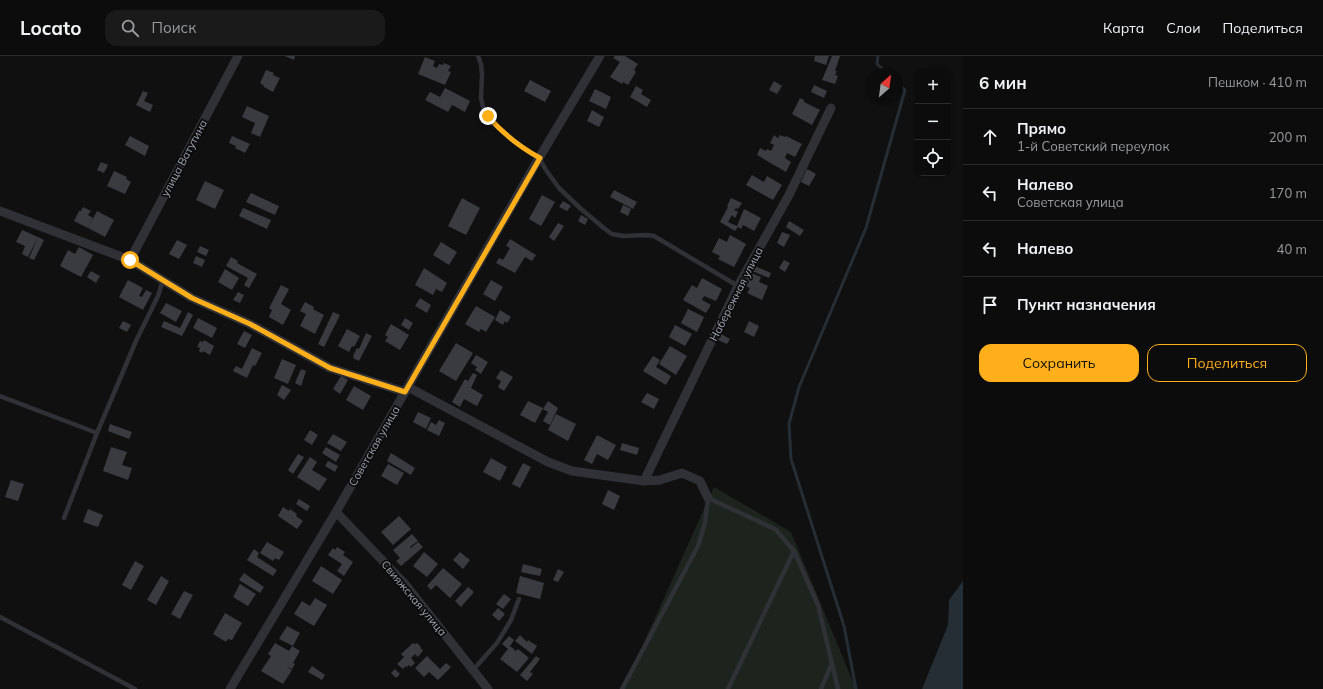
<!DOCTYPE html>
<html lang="ru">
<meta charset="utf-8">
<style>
:root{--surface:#0c0c0d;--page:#1a1a1b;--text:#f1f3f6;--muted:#9a9b9d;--line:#2c2c2e;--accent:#ffaf1a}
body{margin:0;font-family:Mulish,sans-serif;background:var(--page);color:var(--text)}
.controls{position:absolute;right:12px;top:12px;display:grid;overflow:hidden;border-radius:8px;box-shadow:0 1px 3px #0004}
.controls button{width:36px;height:36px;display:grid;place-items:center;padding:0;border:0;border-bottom:1px solid var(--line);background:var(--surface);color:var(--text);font:20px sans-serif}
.compass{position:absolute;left:867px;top:12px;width:36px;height:36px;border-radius:50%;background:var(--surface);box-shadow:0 1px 3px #0004;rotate:28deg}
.stop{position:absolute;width:12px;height:12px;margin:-9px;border:3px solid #ffaf1a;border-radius:50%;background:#fff}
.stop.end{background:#ffaf1a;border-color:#fff;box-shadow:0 1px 4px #0008}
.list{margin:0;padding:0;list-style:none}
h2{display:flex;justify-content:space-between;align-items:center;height:52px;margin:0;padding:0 16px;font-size:17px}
h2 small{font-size:13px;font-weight:400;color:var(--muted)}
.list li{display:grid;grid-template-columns:26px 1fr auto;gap:12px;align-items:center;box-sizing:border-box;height:56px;padding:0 16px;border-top:1px solid var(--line)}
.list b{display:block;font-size:15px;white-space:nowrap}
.list p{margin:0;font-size:13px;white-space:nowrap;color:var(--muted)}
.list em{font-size:13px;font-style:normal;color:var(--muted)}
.actions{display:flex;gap:8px;padding:12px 16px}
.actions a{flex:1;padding:9px 0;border:1px solid var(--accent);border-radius:12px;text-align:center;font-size:14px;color:var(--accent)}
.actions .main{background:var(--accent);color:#111}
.icon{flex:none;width:22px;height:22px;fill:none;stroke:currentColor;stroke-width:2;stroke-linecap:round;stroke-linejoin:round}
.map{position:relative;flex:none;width:963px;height:633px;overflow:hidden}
header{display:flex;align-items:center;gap:24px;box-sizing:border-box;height:56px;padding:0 20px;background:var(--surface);border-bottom:1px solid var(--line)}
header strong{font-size:19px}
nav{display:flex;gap:22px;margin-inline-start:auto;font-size:14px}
.search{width:280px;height:36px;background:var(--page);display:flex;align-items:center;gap:10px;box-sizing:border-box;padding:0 14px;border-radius:12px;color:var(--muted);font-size:15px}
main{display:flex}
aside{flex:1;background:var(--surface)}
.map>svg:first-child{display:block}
.green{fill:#1c241d}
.water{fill:#252e35}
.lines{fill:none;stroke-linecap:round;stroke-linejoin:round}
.stream{stroke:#252e35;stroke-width:3}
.building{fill:#3a3b41}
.service{stroke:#303136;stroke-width:4.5}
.minor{stroke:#303136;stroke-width:9}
.route{stroke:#ffaf1a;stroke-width:5}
.labels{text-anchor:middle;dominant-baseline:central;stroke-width:3.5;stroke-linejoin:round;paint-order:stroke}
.street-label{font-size:11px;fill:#9fa6b3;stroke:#0b0b0c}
</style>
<header>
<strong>Locato</strong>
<div class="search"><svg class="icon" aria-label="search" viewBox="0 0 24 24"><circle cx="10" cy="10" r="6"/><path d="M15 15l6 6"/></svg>Поиск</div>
<nav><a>Карта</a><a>Слои</a><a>Поделиться</a></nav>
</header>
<main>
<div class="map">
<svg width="963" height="633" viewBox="0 0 963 633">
<rect width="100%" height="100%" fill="#101011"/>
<!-- green -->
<polygon class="green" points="714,431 791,476 856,633 623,633"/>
<!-- water -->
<polygon class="water" points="963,525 963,633 922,633 948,569 949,544"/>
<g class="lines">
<!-- stream -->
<g class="stream">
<polyline points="878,0 877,8 888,18"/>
<polyline points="856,633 844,570 791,403 789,368 799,331 866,172 905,34 897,27"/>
</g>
</g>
<!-- building -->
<g class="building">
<polygon points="285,0 295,0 294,4"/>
<polygon points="615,0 625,0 638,8 634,14 636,16 628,29 623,26 622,28 610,21 620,6 613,2"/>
<polygon points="815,0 829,0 826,9 814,5"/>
<polygon points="832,0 840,0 835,15 837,15 835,19 838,20 835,28 822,24"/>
<polygon points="425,1 435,5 433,10 437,12 439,8 443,9 444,7 451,10 448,15 451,16 445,29 418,18"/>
<polygon points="266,14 274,17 273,19 280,22 273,36 264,31 264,30 260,27"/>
<polygon points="530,24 551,35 545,46 524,35"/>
<polygon points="774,25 782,30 777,38 769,34"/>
<polygon points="814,29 827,35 824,42 811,36"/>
<polygon points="636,30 643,34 641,38 651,44 647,51 630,41"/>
<polygon points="445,32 470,45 465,56 452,49 448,56 425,44 430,36 440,41"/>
<polygon points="595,33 611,41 606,53 589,45"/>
<polygon points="143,35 148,37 144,45 153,49 150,56 136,49"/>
<polygon points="800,42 804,44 804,46 820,54 812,69 792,58"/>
<polygon points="247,50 269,60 260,81 251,77 255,67 242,61"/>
<polygon points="592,54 604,61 599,71 587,65"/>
<polygon points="774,79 778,82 780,79 785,81 786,80 802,88 795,101 787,97 785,102 791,106 786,116 757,99 760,92 766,95 767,93 771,95 774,89 770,87"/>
<polygon points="130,80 149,90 145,100 125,89"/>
<polygon points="232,80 250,88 245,97 235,92 236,90 229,87"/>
<polygon points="101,106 108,109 104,117 97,114"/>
<polygon points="807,113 816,118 809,130 801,126"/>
<polygon points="114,115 127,121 126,123 131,126 125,138 107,130"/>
<polygon points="752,119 764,126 767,120 782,129 773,144 746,129"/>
<polygon points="205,125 224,134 215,153 196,144"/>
<polygon points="614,134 637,146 633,153 610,141"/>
<polygon points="251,137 279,150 275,159 246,146"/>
<polygon points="542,139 555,146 541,170 529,163"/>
<polygon points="462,142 480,152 466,179 448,170"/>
<polygon points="731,142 742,147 738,153 736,152 734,154 738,156 735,162 732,159 728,166 737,170 744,153 761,162 754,175 743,169 741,173 737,170 738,171 735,175 720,166 728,151 727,150"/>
<polygon points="563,145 571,150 567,155 559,151"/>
<polygon points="623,149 631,153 628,160 620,156"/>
<polygon points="83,151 91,155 88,159 93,162 88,172 74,165 79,155 81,155"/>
<polygon points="243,152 271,164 267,173 239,160"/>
<polygon points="97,155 114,164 105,181 88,172"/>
<polygon points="581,159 588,163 585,169 578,165"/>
<polygon points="789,165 804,174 800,180 786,171"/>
<polygon points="558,167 564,170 554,185 549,181"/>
<polygon points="22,174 38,181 28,201 22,198 25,190 16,186"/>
<polygon points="782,176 790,179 784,191 777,187"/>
<polygon points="730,179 746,188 734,211 718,203 720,200 712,196 719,182 727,186"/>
<polygon points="38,181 44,184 34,204 29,202"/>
<polygon points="510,183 536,199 532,205 525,201 515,217 496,207 499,202 503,204 510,192 506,190"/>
<polygon points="177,184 187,189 179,203 169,198"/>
<polygon points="441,186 457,196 449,209 433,199"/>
<polygon points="200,190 209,194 206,200 197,196"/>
<polygon points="79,191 93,199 81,221 60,210 68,194 75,198"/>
<polygon points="196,200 205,204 202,211 193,207"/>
<polygon points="231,201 238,205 237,207 257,218 249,232 244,229 248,222 226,210"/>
<polygon points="784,204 790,207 785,216 779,212"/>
<polygon points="753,209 771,217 769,222 750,214"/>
<polygon points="424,212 447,227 442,236 436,233 433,239 415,229"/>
<polygon points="225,213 239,222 232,234 218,226"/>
<polygon points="91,215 100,220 96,227 87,221"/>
<polygon points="749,216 761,221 759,226 768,230 762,244 747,237 750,232 743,229"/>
<polygon points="702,222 722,233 716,245 704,240 702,244 711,249 706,257 683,244 692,229 697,232"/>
<polygon points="128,224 143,232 139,240 142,241 146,234 152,237 143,254 119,241"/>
<polygon points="491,224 503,231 495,245 483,238"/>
<polygon points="281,229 289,233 281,248 291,254 283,269 269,261 272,254 269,252"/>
<polygon points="238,236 244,239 240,247 233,244"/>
<polygon points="420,242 431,249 427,257 415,250"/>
<polygon points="305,246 314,251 313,253 324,259 315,278 300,270 306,258 300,255"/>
<polygon points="166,247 182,255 176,266 160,257"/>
<polygon points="476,250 495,261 486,276 481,273 479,276 465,268"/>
<polygon points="688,253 704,261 697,276 681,267"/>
<polygon points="500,254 511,261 507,267 505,265 503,269 495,264"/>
<polygon points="188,256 193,259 182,280 161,271 164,265 180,272"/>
<polygon points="333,256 340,259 324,291 318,288"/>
<polygon points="198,262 217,272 212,282 193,272"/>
<polygon points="405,262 413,267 409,274 401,269"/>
<polygon points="123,265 131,269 127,276 119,272"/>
<polygon points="749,265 759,270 754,281 744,276"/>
<polygon points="391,268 409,279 400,294 385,285 388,281 385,279"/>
<polygon points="675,269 692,278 685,290 669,281"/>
<polygon points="347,273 360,280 354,291 352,290 349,296 338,290"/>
<polygon points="244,275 252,279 245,292 237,288"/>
<polygon points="366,277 372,280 359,305 353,302 354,301 353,300 357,292 359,293"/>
<polygon points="721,278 730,283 727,288 718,284"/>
<polygon points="204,284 214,290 210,299 203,295 202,297 199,295 200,292 197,291 200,285 203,286"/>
<polygon points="456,287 473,297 456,325 439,315"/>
<polygon points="670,290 687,300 676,319 659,308"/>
<polygon points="252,292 262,297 255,310 253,309 247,322 233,315 236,310 242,313"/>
<polygon points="476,299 488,306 481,318 475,314 477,311 471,307"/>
<polygon points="653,300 660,304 656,311 671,320 666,329 643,315"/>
<polygon points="282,303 296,309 288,328 274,322"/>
<polygon points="301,313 306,315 301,330 295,327"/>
<polygon points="501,314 513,321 504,335 498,331 501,325 496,322"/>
<polygon points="473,317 477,319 471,332 483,339 477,350 464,343 460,351 452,346 465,323 468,325"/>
<polygon points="341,320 348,324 340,338 333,333"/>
<polygon points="282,329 291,334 284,344 277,339"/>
<polygon points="354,330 371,340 363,354 346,344"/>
<polygon points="647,337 659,343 654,353 641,346"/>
<polygon points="528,345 543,352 535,367 520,359"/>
<polygon points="548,345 558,352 550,369 543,365 548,356 543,353"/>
<polygon points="418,356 431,362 426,373 413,366"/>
<polygon points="556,358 576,368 568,385 548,374"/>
<polygon points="439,364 445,367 439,380 427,374 431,366 436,369"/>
<polygon points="110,368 132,376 129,383 108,375"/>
<polygon points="310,374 318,379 312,389 304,384"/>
<polygon points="333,378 347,386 341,395 327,387"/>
<polygon points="597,379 616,389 608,404 597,398 592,408 584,404"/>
<polygon points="622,387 639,392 637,399 620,394"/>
<polygon points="111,391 127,396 122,409 132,412 128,424 103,415"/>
<polygon points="326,391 340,399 336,406 322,397"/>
<polygon points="391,397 415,412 411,419 387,405"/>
<polygon points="298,398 304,401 293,418 288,414"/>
<polygon points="310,401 317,406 312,414 327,423 319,435 297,421"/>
<polygon points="491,402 507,411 500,425 483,416"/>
<polygon points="328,405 338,410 335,416 325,410"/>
<polygon points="523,407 531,411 520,432 512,428"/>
<polygon points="388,408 404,417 397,429 381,420"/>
<polygon points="11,424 24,428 18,445 5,441"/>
<polygon points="608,434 620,440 614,454 602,448"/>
<polygon points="299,443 310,450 307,455 296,448"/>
<polygon points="283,451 289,455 290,453 297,458 296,460 303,465 297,473 278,460"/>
<polygon points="88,453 103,459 98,471 83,466"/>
<polygon points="399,460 411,473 393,489 381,476"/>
<polygon points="412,478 418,485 410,491 411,492 418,486 423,491 401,510 396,505 400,502 393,494"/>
<polygon points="267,486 284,496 279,504 275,502 273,505 260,497"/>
<polygon points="337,491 345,496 343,499 353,506 344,520 337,515 342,508 328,499 333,492 335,494"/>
<polygon points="254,493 259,497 257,501 277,514 273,520 247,504"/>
<polygon points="424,496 438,508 427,521 413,510"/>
<polygon points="460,496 470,504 463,513 453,504"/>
<polygon points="135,505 144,510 131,534 122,529"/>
<polygon points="523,508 542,513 540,520 521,516"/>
<polygon points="321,510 342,524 333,538 312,525"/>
<polygon points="443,512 462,528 450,542 436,529 431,534 427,530"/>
<polygon points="558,513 564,516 558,526 553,524"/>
<polygon points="244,517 264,531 260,537 239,524"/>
<polygon points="161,520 169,525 156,549 147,544"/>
<polygon points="520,520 544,527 540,543 516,537"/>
<polygon points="240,528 256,538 248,550 233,541"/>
<polygon points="468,531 474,536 461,551 455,545"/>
<polygon points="184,535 193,539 180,563 171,558"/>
<polygon points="504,538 511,543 503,553 496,548"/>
<polygon points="315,542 327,549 314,570 294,558 302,545 310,550"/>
<polygon points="498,552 505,558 499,565 492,559"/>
<polygon points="225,557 242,567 232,584 228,583 226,586 213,578"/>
<polygon points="287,570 300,577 293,590 279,583"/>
<polygon points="520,579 527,586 528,584 537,590 532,598 515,585"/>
<polygon points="509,580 514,584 510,590 516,595 518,593 529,602 517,616 500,603 508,593 502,588"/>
<polygon points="275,587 289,595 292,590 300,595 293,607 295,608 292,613 286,610 292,614 283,628 261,615 271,600 268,598"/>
<polygon points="413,587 415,588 417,587 421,591 420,592 423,594 422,596 418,601 415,598 411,602 415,607 411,611 409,609 407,611 406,610 403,613 397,608 404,601 401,598"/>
<polygon points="427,600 440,613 446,607 451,611 438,624 429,616 424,621 415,612"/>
<polygon points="536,600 540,603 530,616 533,618 527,625 520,619"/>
<polygon points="312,610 325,619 322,624 308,616"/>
<polygon points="395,613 400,618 396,622 391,617"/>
</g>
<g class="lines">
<!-- service -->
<g class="service">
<polyline points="478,0 481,8 482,18 481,42 483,51 488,60 495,69 526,94 539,102 546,114 559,132 580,152 605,173 612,178 623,180 647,179 654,180 738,230"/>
<polyline points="0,340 97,377 64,462"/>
<polyline points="97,377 136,285 158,240 163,224"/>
<polyline points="0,561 135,633"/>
<polyline points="473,614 497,587 511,564 519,543"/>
<polyline points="622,633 698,490 705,467 708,442 775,473 794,495 818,549 838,633"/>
<polyline points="728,633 794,495"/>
<polyline points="821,633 831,609"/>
</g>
<!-- minor -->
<g class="minor">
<polyline points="0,155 130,204 192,242 250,268 330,312 405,336"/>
<polyline points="130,204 238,0"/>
<polyline points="408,331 548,406 572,415 644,425 660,424 682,417 700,425 708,442"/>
<polyline points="644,425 738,230 789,139 831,52"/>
<polyline points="336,456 405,528 488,633"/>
<polyline points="230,633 336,456 539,102 600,0"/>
</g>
</g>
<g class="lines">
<!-- route -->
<path class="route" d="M130 204 192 242 250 268 330 312 405 336 540 102C520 91 502 77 488 60"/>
</g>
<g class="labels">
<!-- street labels -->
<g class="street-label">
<text transform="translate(184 102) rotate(-62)">улица Ватутина</text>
<text transform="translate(736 238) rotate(-63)">Набережная улица</text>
<text transform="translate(374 390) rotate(-60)">Советская улица</text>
<text transform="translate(414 542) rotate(50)">Свияжская улица</text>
</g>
</g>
</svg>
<div class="controls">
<button>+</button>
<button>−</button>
<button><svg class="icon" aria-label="locate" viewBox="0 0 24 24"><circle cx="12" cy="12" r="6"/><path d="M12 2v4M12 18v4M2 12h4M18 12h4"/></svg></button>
</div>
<svg class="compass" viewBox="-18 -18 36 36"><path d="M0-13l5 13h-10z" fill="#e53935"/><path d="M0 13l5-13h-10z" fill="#9a9b9d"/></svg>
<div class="stop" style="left:130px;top:204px"></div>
<div class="stop end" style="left:488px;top:60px"></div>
</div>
<aside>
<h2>6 мин<small>Пешком · 410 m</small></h2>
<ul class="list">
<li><svg class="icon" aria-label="ahead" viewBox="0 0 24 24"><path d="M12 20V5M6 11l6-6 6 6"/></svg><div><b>Прямо</b><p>1-й Советский переулок</p></div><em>200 m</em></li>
<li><svg class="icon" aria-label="left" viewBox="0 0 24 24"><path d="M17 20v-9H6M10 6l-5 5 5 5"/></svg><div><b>Налево</b><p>Советская улица</p></div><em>170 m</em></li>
<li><svg class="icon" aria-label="left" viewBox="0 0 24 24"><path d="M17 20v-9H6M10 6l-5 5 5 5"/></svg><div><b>Налево</b></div><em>40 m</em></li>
<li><svg class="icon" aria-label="arrive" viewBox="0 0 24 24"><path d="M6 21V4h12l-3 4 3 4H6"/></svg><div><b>Пункт назначения</b></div></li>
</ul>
<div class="actions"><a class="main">Сохранить</a><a>Поделиться</a></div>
</aside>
</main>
